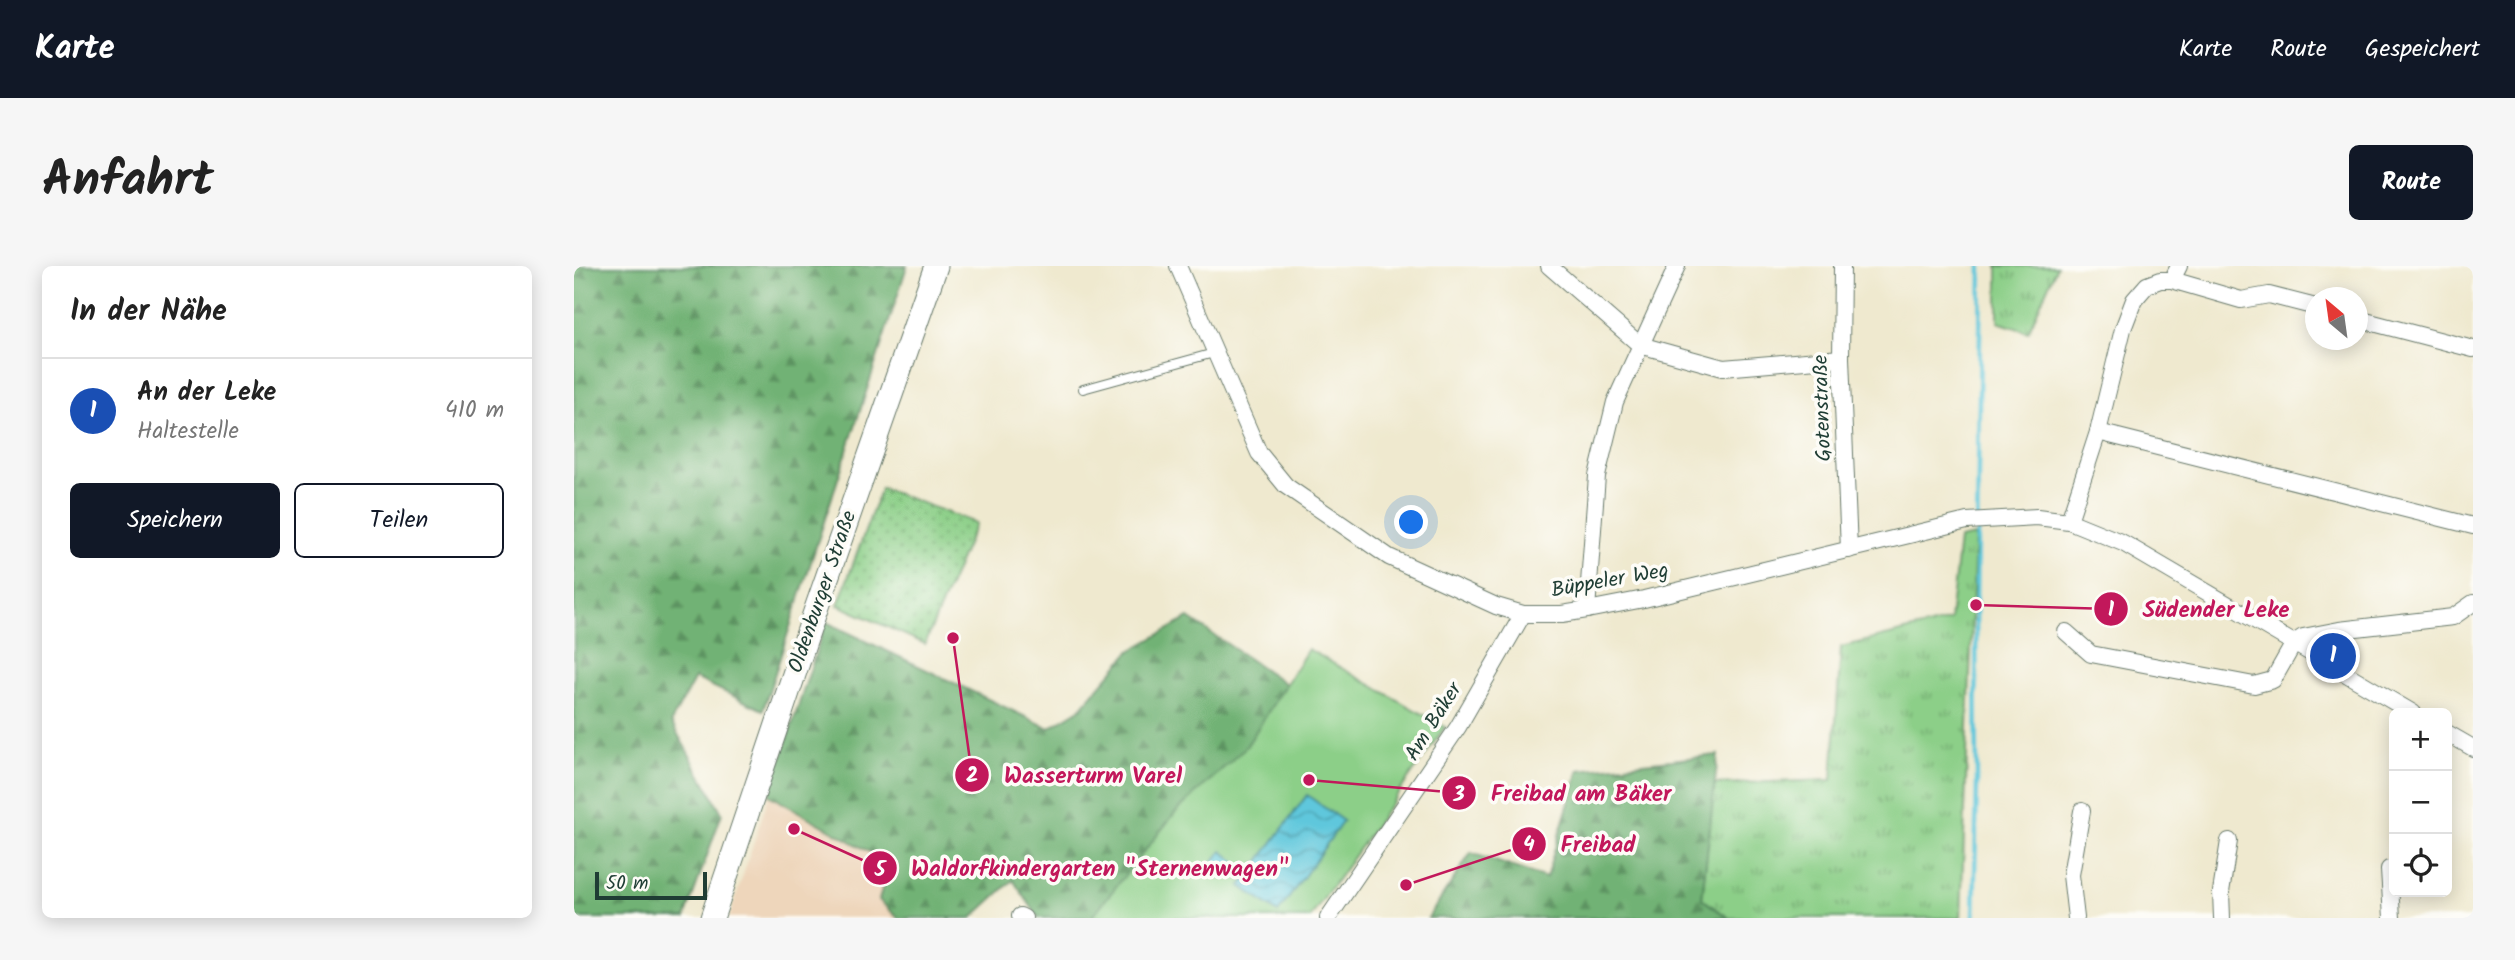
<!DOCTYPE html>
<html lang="de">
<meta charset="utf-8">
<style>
:root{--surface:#fff;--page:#f6f6f6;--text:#222;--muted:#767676;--line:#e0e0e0;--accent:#111827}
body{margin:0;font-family:Kalam,sans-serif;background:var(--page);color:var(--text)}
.controls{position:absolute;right:21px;bottom:21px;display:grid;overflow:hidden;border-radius:10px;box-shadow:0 4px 18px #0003}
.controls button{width:63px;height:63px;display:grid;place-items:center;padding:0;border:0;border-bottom:2px solid var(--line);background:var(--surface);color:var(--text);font:35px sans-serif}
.compass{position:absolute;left:1731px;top:21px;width:63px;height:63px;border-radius:50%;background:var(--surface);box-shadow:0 4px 18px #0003;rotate:331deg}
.scale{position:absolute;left:21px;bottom:18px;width:112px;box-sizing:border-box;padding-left:7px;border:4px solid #1f3d34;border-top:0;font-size:19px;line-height:24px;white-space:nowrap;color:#1f3d34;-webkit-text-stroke:5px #fdfcf7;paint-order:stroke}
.you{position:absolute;left:838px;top:257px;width:24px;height:24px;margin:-18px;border:5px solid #fff;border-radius:50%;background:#1a73e8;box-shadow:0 0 0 10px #1a73e833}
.badge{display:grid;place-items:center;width:46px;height:46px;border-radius:50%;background:var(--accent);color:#fff;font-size:23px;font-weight:700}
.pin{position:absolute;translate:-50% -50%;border:4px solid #fff;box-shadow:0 2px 7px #0006}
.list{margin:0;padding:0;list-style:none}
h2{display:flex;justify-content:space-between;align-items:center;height:91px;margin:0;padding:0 28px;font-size:30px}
h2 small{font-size:23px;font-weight:400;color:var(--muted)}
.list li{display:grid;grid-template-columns:46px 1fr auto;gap:21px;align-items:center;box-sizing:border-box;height:105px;padding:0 28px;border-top:2px solid var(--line)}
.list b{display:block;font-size:26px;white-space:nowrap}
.list p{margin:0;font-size:23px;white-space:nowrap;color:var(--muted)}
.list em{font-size:23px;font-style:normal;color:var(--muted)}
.actions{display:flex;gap:14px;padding:21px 28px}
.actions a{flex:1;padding:16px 0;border:2px solid var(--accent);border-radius:10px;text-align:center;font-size:24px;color:var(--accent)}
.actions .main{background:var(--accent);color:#fff}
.icon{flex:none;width:38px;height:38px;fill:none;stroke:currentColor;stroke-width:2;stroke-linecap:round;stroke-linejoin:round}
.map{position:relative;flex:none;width:1899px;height:652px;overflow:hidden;border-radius:10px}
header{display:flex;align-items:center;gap:42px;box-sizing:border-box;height:98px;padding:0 35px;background:var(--accent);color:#fff}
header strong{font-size:33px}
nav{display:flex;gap:38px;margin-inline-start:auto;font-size:24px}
.intro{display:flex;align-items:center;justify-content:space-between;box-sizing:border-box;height:168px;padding:0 42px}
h1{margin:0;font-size:49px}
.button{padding:18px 32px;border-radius:10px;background:var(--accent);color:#fff;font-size:24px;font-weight:700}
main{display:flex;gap:42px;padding:0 42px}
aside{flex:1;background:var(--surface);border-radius:10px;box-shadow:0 4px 18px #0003}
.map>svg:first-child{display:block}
.built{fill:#eed6bb}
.grass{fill:url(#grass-tufts);stroke:#56865e;stroke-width:2}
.forest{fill:url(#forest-firs);stroke:#487854;stroke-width:2}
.park{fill:url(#park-dots);stroke:#56865e;stroke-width:2}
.garden{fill:#8ccf88;stroke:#56865e;stroke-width:2}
.water{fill:url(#water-waves);stroke:#3f8288;stroke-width:2}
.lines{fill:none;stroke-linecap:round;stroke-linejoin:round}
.stream{stroke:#5fc7dc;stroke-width:4.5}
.lane-casing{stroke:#68796a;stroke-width:10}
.street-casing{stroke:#68796a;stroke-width:18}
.secondary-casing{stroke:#68796a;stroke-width:25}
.lane{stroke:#fff;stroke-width:8}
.street{stroke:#fff;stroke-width:16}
.secondary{stroke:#fff;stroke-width:23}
.labels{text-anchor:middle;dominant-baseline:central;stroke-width:7;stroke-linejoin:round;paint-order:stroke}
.street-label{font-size:21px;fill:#1f3d34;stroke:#fdfcf7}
.leader{fill:none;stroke:#c2185b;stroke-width:2.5}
.callout-dot{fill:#c2185b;stroke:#fdfcf7;stroke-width:2.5}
.mark-label{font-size:21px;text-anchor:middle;font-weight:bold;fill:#fff}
.callout-label{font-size:23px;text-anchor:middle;font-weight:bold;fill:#c2185b;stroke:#fdfcf7;stroke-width:7;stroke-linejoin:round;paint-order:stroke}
</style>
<header>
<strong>Karte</strong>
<nav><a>Karte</a><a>Route</a><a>Gespeichert</a></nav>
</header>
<div class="intro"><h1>Anfahrt</h1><a class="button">Route</a></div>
<main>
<aside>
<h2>In der Nähe<small></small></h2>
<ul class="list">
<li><span class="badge" style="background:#1a4fb4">1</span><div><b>An der Leke</b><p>Haltestelle</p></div><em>410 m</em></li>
</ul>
<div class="actions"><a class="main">Speichern</a><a>Teilen</a></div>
</aside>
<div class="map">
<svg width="1899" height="652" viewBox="0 0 1899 652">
<defs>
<pattern id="grass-tufts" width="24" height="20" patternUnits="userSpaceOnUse" patternTransform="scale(1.75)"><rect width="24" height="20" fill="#8ccf88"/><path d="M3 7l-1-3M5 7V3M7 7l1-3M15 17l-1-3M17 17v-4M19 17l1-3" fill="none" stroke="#72a970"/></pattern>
<pattern id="forest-firs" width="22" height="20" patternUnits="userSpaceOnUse" patternTransform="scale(1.75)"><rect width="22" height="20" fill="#71b274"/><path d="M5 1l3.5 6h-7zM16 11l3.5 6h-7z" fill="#5c9260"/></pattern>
<pattern id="park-dots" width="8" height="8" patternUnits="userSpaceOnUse" patternTransform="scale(1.75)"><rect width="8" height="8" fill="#8ccf88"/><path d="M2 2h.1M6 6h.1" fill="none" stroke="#72a970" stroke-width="1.8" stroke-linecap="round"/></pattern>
<pattern id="water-waves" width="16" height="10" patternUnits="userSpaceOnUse" patternTransform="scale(1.75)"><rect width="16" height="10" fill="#5fc7dc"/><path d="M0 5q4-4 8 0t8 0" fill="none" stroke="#4ea3b3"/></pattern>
</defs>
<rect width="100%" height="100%" fill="#fdfcf7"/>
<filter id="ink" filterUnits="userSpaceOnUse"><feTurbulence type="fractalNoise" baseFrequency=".0143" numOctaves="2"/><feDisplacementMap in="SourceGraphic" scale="14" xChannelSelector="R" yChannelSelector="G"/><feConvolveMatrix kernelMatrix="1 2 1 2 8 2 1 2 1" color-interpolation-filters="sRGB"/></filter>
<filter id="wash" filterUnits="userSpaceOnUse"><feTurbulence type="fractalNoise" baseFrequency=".00686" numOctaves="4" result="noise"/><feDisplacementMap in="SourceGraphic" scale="28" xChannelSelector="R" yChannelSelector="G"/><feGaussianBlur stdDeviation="1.57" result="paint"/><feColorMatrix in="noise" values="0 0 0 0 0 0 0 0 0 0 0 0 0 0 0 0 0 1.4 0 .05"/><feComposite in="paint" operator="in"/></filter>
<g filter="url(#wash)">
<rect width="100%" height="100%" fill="#efe9cf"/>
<!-- built -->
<polygon class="built" points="195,529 315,597 305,634 324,652 155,652"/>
<!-- grass -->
<g class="grass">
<polygon points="1424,0 1483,0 1454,66 1424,56"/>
<polygon points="1401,270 1387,652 1155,652 1128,633 1139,518 1258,514 1267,381 1376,354 1385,273"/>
</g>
<!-- forest -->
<g class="forest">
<polygon points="0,0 333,0 189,444 121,412 97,456 148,547 111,652 0,652"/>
<polygon points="615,352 712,418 672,481 601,547 517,652 465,652 439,614 398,652 324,652 305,634 315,597 195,529 252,356 475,462 506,443 556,385"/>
<polygon points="1144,489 1128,633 1155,652 854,652 897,587 972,612 1005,504"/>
</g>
<!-- park -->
<polygon class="park" points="307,222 402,257 351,378 264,339"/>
<!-- garden -->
<polygon class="garden" points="734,383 871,461 736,652 517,652 601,547 672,481"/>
<!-- water -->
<g class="water">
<polygon points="733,529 769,555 704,647 667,620"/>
<polygon points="648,585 665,598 655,612 637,598"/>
</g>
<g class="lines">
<!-- stream -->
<polyline class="stream" points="1400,652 1403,517 1402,339 1407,0"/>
</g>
</g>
<g filter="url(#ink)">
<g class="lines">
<defs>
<polyline id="lane" points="509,123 640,87"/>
<g id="street">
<polyline points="604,0 685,187 712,220 815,291 922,340 949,348 988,348 1013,344 1070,333 1393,255 1463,251 1495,255 1549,277 1839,447"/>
<polyline points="975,0 1066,79 1149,102 1267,92"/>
<polyline points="1268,0 1267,92 1275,284"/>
<polyline points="1605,0 1598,14 1667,34 1695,29 1742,41"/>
<polyline points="1784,53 1899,83"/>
<polyline points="1524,166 1899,260"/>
<polyline points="1495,255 1524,166 1549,63 1560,34 1573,19 1586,14 1598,14"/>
<polyline points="1013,344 1023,210 1041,136 1103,0"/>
<polyline points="1492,366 1517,388 1680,419 1699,414 1720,377 1729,371 1765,364 1879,351 1899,337"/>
<polyline points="1873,467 1899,482"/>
<polyline points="1815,603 1818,652"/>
<polyline points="446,650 450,652"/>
<polyline points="754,652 884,461 949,348"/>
<polyline points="1502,652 1497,609 1508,545"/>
<polyline points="1648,652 1647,626 1655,575"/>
</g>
<polyline id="secondary" points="138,652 241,346 362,0"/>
</defs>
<!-- lane casing -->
<use href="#lane" class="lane-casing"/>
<!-- street casing -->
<use href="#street" class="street-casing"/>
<!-- secondary casing -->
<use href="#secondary" class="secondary-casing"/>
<!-- lane -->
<use href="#lane" class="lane"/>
<!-- street -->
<use href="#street" class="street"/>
<!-- secondary -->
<use href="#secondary" class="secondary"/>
</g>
</g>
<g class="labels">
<!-- street labels -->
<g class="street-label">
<text transform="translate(1249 142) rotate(-92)">Gotenstraße</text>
<text transform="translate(1036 315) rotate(-10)">Büppeler Weg</text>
<text transform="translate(249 326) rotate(-71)">Oldenburger Straße</text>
<text transform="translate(860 456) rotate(-58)">Am Bäker</text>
</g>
</g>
<!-- callouts -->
<path class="leader" d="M1402 339L1537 343M379 372L398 509M735 514L885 527M832 619L955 578M220 563L306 602"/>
<g class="callout-dot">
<circle cx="1402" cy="339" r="7"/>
<circle cx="379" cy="372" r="7"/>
<circle cx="735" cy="514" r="7"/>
<circle cx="832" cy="619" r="7"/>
<circle cx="220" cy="563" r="7"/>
<circle cx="1537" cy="343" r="18"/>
<circle cx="398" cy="509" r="18"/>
<circle cx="885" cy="527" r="18"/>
<circle cx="955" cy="578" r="18"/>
<circle cx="306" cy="602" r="18"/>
</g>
<g class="mark-label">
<text x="1537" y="350">1</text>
<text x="398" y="516">2</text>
<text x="885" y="535">3</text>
<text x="955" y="585">4</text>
<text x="306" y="610">5</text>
</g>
<g class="callout-label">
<text x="1642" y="351">Südender Leke</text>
<text x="519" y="517">Wasserturm Varel</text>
<text x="1007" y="535">Freibad am Bäker</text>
<text x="1024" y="586">Freibad</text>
<text x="526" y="610">Waldorfkindergarten "Sternenwagen"</text>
</g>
</svg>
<div class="controls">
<button>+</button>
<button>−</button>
<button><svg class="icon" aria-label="locate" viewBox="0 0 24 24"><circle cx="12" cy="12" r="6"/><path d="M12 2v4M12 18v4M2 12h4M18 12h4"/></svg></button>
</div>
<svg class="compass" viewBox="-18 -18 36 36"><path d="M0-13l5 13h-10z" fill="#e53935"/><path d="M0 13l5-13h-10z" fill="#767676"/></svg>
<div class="scale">50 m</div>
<div class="you"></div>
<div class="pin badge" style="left:1759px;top:390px;background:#1a4fb4">1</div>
</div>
</main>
